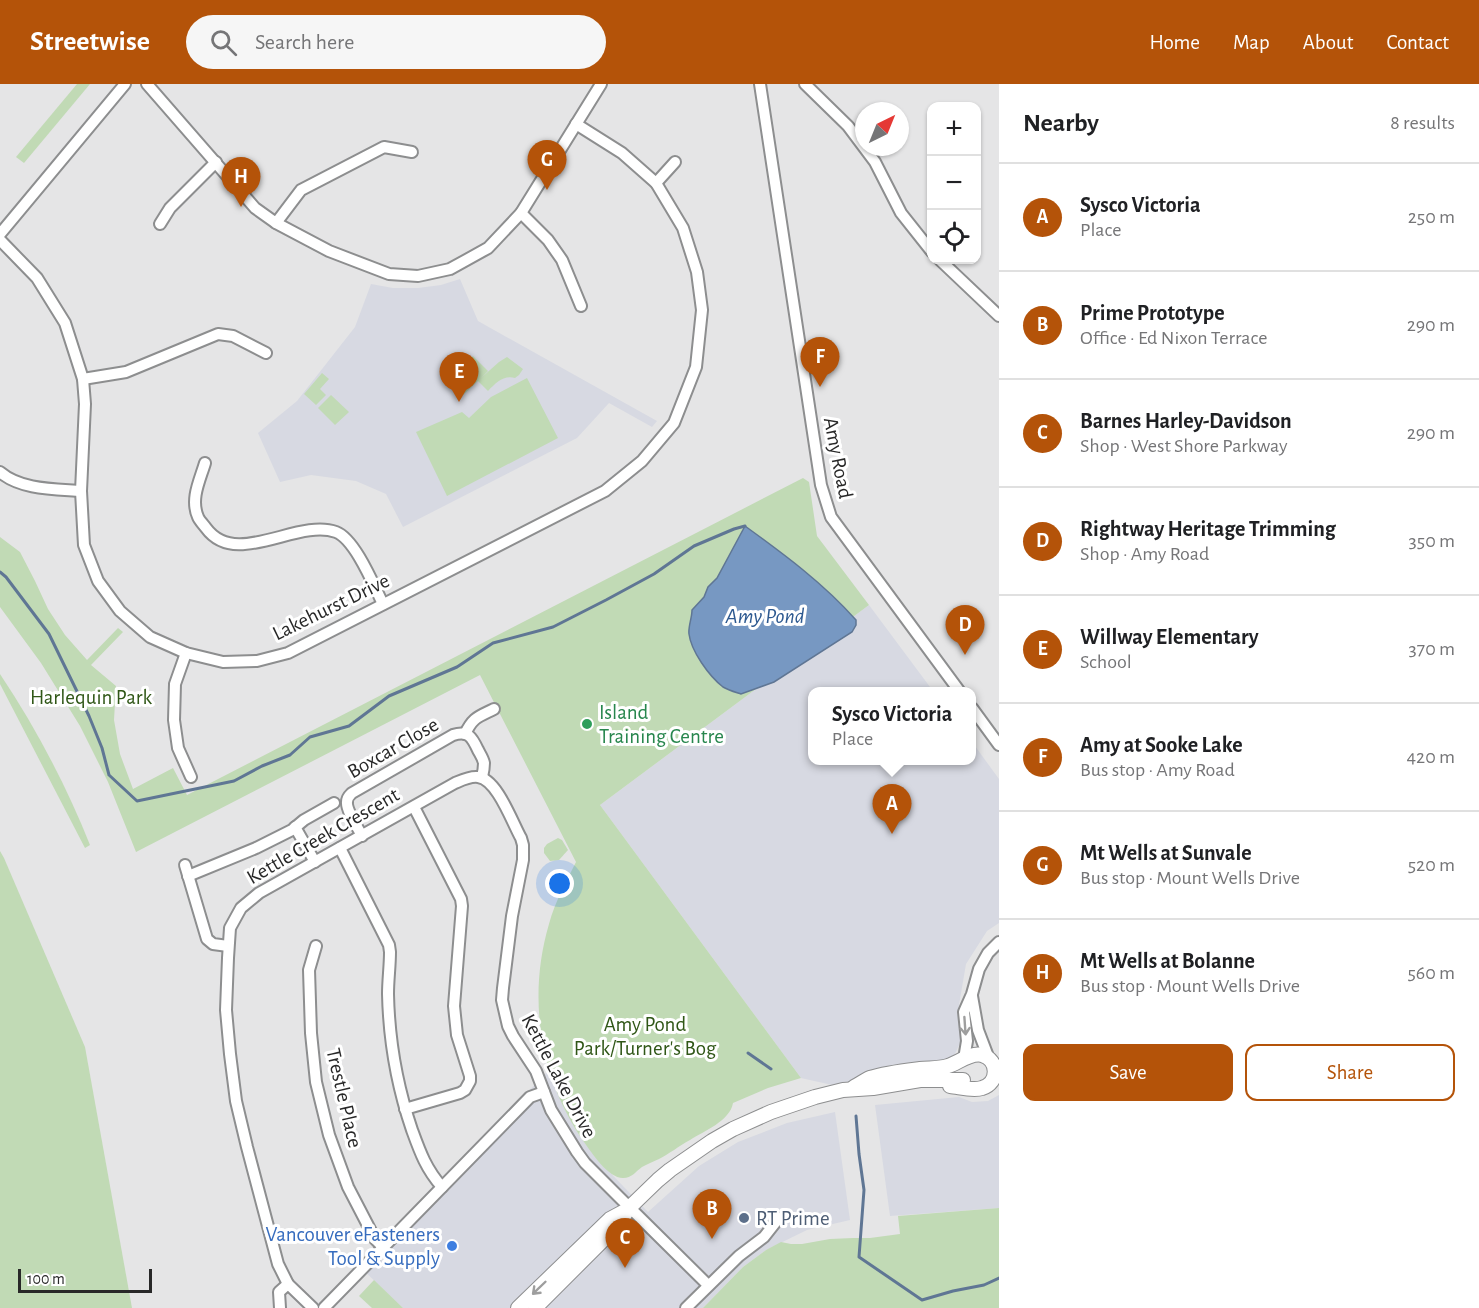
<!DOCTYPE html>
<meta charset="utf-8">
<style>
:root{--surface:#fff;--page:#f6f6f6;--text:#202124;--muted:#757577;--line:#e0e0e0;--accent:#b45309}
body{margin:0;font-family:"Alegreya Sans",sans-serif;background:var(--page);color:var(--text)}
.controls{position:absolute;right:18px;top:18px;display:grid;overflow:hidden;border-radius:12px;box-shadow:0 2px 4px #0004}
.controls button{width:54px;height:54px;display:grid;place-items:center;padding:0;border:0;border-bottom:2px solid var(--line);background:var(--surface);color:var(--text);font:30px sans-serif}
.compass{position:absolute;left:855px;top:18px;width:54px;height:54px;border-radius:50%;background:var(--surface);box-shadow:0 2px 4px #0004;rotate:43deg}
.scale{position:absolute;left:18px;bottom:15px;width:134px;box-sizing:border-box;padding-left:6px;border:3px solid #282828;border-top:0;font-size:16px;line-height:21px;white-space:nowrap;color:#282828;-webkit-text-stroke:4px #fff;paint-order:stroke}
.you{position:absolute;left:560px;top:800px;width:21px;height:21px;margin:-15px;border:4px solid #fff;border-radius:50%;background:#1a73e8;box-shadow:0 0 0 9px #1a73e833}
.badge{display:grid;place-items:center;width:39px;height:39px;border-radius:50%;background:var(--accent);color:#fff;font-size:20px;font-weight:700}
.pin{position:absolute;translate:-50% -50px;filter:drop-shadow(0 2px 3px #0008)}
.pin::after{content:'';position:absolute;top:32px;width:21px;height:18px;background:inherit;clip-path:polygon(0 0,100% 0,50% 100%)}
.popup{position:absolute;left:808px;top:603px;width:168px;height:78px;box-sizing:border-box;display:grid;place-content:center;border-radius:12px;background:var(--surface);filter:drop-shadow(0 2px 4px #0005);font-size:20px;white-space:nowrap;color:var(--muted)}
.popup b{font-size:22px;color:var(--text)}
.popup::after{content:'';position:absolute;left:50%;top:100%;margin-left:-12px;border:12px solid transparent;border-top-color:var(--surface)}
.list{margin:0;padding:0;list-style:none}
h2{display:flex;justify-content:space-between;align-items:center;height:78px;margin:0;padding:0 24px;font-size:26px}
h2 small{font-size:20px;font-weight:400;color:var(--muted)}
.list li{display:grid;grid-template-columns:39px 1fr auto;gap:18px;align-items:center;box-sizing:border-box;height:108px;padding:0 24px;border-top:2px solid var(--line)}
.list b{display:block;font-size:22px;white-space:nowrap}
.list p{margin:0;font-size:20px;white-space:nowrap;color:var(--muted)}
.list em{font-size:20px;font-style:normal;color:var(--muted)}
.actions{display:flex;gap:12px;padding:18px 24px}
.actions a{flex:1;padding:14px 0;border:2px solid var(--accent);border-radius:12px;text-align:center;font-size:21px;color:var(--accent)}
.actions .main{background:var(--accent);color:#fff}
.icon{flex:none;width:33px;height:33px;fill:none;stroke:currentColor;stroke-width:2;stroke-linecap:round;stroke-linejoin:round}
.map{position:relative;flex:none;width:999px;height:1224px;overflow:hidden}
header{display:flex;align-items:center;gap:36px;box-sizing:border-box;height:84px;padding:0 30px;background:var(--accent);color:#fff}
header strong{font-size:28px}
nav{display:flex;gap:33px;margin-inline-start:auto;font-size:21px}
.search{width:420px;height:54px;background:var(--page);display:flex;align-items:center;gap:15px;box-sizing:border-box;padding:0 21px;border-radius:33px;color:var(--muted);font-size:22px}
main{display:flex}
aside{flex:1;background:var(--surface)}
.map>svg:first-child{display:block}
.built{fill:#d7d9e2}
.green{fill:#c1dab5}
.water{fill:#7798c2;stroke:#5f7694;stroke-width:1.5}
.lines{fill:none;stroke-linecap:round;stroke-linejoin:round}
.stream{stroke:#5f7694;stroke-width:3}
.minor-casing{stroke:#8d8e8f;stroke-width:14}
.major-casing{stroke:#8d8e8f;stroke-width:16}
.minor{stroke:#fff;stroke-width:10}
.major{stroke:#fff;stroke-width:14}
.oneway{stroke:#9e9e9e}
.leisure-dot{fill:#2e9e5b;stroke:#fff;stroke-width:2}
.service-dot{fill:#5c6f8a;stroke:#fff;stroke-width:2}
.shop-dot{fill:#3f7fe0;stroke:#fff;stroke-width:2}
.labels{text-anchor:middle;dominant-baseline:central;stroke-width:6;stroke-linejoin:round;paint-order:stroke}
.street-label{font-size:21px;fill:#282828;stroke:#fff}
.park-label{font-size:21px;fill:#305717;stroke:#fff}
.leisure-label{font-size:21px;fill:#27864d;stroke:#fff;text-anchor:start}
.service-label{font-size:21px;fill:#4e5e75;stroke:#fff;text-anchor:start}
.shop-label{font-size:21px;fill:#366cbe;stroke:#fff;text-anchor:end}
.water-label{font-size:22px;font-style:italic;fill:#2d5990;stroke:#fff}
</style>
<header>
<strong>Streetwise</strong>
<div class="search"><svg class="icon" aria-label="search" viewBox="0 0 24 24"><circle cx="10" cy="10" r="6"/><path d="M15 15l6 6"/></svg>Search here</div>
<nav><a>Home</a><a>Map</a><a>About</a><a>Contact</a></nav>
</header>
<main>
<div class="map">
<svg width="999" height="1224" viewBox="0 0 999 1224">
<rect width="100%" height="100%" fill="#e5e5e6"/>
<!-- built -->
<g class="built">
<polygon points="460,195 478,237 657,337 652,343 609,319 577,354 403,443 386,410 356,397 311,391 280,398 258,349 297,317 355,243 371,200 393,204 418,204 441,201"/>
<polygon points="869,521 933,607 812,608 812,676 972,676 972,658 999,695 999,839 987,847 966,880 959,921 961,957 952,976 837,1002 801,994 600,721"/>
<polygon points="549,986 564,1024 579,1051 598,1076 648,1128 699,1082 738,1058 787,1039 835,1028 850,1136 807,1146 766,1166 743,1183 703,1224 403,1224 359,1182"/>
<polygon points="999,1011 999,1124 890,1132 875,1021 959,1013 972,1018 988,1017"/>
</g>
<!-- green -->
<g class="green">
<polygon points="77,0 90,0 24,79 16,73"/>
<path d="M473 272 488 287 481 294 499 278 507 273 523 285 519 291 515 294C503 291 496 299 488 307L478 297 463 311 449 297Z"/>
<polygon points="322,289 329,295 320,305 326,311 316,321 304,310"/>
<polygon points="527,294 558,354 447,412 416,348 462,328 469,334 491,313"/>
<polygon points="331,311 349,328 335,341 318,324"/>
<path d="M803 394 809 398 817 452 869 521 600 721 801 994 768 1004 733 1019C730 1037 704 1047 690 1056 679 1062 669 1070 659 1075 653 1078 647 1080 642 1083 635 1088 632 1094 623 1094 608 1094 592 1069 584 1058 540 995 527 914 549 840 555 818 566 798 576 778L480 591 136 768 108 698 80 642 41 579 0 523V453L20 468 35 497 48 525 65 551 87 576 118 544 123 548 91 581 116 602 114 636 120 670 133 705 173 684 187 711Z"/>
<path d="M0 590C36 644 66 701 90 761L85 764 0 600Z"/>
<polygon points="558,754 562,756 568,766 559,776 550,777 544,769 544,764 547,760"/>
<polygon points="0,767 4,774 85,963 132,1224 0,1224"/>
<polygon points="999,1124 999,1224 703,1224 743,1183 766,1166 781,1158 791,1160 802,1160 830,1155 853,1154 870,1154 900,1150 898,1132"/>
<polygon points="374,1196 403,1224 372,1224 359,1212"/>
</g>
<!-- water -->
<path class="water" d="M745 442C785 471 823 499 856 536V541L852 548 774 598 741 610C735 608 728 606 723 603 709 592 691 567 689 550 688 543 692 534 692 526L704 513 708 503 717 494Z"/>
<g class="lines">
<!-- stream -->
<g class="stream">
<polyline points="0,488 6,493 49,550 89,632 102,664 109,691 137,717 234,697 262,682 290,671 310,653 349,642 389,612 457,583 493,559 553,543 606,516 654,490 694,462 734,445 745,442"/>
<polyline points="748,969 771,985"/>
<polyline points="856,1032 859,1070 864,1106 859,1173 922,1216 953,1207 984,1201 999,1194"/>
</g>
<defs>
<g id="minor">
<polyline points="147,0 255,124 276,139 329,167 389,190 418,192 450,185 488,164 521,129 601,0"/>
<polyline points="760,0 821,401 831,433 960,608"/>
<polyline points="805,0 848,42 875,78 901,129 932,168"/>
<polyline points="656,99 675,78"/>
<polyline points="521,129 548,156 562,176 581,222"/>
<polyline points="276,139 301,106 384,63 412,68"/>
<polyline points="160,140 170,124 216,78"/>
<polyline points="0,150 125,0"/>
<polyline points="0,156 37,194 65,239 83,295 85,320 81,407 84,461 98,497 120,527 150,553 186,569 223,578 257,577 288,569 605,407 642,377 674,339 696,283 702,226 697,188 683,144 656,99 622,69 576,40"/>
<polyline points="940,176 999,232"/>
<polyline points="83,295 126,288 218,250 233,252 266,269"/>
<path d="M205 379C200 396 190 415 198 433 199 436 203 440 206 444 236 485 297 434 336 448 355 455 374 502 383 520"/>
<path d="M0 388C21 406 55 405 81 407"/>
<polyline points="186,569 175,600 174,636 178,664 191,693"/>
<polyline points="972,624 999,661"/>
<path d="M465 650C473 633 478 633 494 625"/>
<polyline points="295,743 315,778"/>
<path d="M362 752C358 744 346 726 347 718 347 713 349 712 352 709L453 651C468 646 472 653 478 666 480 670 483 674 484 679 484 684 483 689 482 693"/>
<path d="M340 764 389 861 390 868C390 882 388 896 388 910 389 956 397 1002 412 1046 420 1068 426 1085 442 1103"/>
<polyline points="185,781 207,855 213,860 228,862"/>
<polyline points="188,792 256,764 292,746 304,736 334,719"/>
<polyline points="316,862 309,886 311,949 316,998 329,1051 348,1103 375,1155 383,1163"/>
<polyline points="972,912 978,946 989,975"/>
<polyline points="964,975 967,957 964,928 972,910 979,885 988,869 999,858"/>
<polyline points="405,1025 460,1009 465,1006 470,997 470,992 457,951 454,922 462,822 461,815 414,723"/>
<polyline points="280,1224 279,1208 288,1200"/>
<path d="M313 1224 288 1200 278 1180 247 1063 236 1017 230 970 226 926 228 874 230 844 241 824 259 809 455 699C462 696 470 692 478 693 497 695 512 738 521 754L523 761V776L512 832 503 904 502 916 508 942 513 952 536 987 551 1026 577 1068 585 1079 619 1113 708 1201"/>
<polyline points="324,1224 530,1013 544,1008"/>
<polyline points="686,1224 739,1172 764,1153 779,1134"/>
</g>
<g id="major">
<path d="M854 1003C860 1000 865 996 870 994 886 989 904 987 920 985 929 984 939 985 948 982 958 979 971 968 982 971 999 976 999 999 982 1004 973 1007 960 1003 950 1002"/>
<polyline points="518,1224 610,1135 625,1127"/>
<polyline points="535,1224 617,1142 629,1124 658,1096 670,1086 712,1057 733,1045 771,1028 815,1013 843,1006 873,1004 920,996 963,996"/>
</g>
</defs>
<!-- minor casing -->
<use href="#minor" class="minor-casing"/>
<!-- major casing -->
<use href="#major" class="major-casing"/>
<!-- minor -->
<use href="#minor" class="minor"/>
<!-- major -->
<use href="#major" class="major"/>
</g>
<!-- one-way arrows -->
<defs><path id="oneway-shaft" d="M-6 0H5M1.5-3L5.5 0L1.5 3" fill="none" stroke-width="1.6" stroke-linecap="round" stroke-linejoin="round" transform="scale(1.5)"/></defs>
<g class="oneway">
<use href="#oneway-shaft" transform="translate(965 942) rotate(86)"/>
<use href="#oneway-shaft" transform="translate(539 1204) rotate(136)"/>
</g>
<!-- markers -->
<circle class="leisure-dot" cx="587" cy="640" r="6"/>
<circle class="service-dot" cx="744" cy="1134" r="6"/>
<circle class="shop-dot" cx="452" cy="1162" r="6"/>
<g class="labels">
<!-- street labels -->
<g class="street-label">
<text transform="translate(838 374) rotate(79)">Amy Road</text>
<text transform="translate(331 523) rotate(-26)">Lakehurst Drive</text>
<text transform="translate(393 664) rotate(-30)">Boxcar Close</text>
<text transform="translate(323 752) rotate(-30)">Kettle Creek Crescent</text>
<text transform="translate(559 992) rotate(62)">Kettle Lake Drive</text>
<text transform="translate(344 1014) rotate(77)">Trestle Place</text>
</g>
<!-- park labels -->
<g class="park-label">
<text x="91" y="613">Harlequin Park</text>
<text x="645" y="940">Amy Pond<tspan x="645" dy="24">Park/Turner's Bog</tspan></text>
</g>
<!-- leisure labels -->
<g class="leisure-label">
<text x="599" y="628">Island<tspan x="599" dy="24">Training Centre</tspan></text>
</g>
<!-- service labels -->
<g class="service-label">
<text x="756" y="1134">RT Prime</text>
</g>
<!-- shop labels -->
<g class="shop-label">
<text x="440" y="1150">Vancouver eFasteners<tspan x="440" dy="24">Tool &amp; Supply</tspan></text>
</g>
<!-- water labels -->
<g class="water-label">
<text x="765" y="532">Amy Pond</text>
</g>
</g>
</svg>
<div class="controls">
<button>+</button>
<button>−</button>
<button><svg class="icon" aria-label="locate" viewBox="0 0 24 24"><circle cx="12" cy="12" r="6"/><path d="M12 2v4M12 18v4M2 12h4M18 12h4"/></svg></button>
</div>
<svg class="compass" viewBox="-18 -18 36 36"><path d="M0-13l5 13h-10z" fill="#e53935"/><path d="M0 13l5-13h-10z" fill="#757577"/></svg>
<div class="scale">100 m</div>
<div class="you"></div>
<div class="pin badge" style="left:892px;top:750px">A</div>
<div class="popup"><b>Sysco Victoria</b>Place</div>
<div class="pin badge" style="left:712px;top:1155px">B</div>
<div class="pin badge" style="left:625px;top:1184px">C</div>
<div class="pin badge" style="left:965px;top:571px">D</div>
<div class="pin badge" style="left:459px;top:318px">E</div>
<div class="pin badge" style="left:820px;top:303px">F</div>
<div class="pin badge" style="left:547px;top:106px">G</div>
<div class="pin badge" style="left:241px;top:123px">H</div>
</div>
<aside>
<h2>Nearby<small>8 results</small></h2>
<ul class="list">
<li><span class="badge">A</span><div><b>Sysco Victoria</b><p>Place</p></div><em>250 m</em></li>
<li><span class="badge">B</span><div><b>Prime Prototype</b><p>Office · Ed Nixon Terrace</p></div><em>290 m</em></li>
<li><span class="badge">C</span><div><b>Barnes Harley-Davidson</b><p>Shop · West Shore Parkway</p></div><em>290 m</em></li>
<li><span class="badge">D</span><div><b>Rightway Heritage Trimming</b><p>Shop · Amy Road</p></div><em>350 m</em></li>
<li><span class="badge">E</span><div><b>Willway Elementary</b><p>School</p></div><em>370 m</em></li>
<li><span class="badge">F</span><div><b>Amy at Sooke Lake</b><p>Bus stop · Amy Road</p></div><em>420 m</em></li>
<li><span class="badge">G</span><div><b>Mt Wells at Sunvale</b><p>Bus stop · Mount Wells Drive</p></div><em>520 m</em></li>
<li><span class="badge">H</span><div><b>Mt Wells at Bolanne</b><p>Bus stop · Mount Wells Drive</p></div><em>560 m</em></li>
</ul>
<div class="actions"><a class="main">Save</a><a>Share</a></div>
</aside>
</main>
